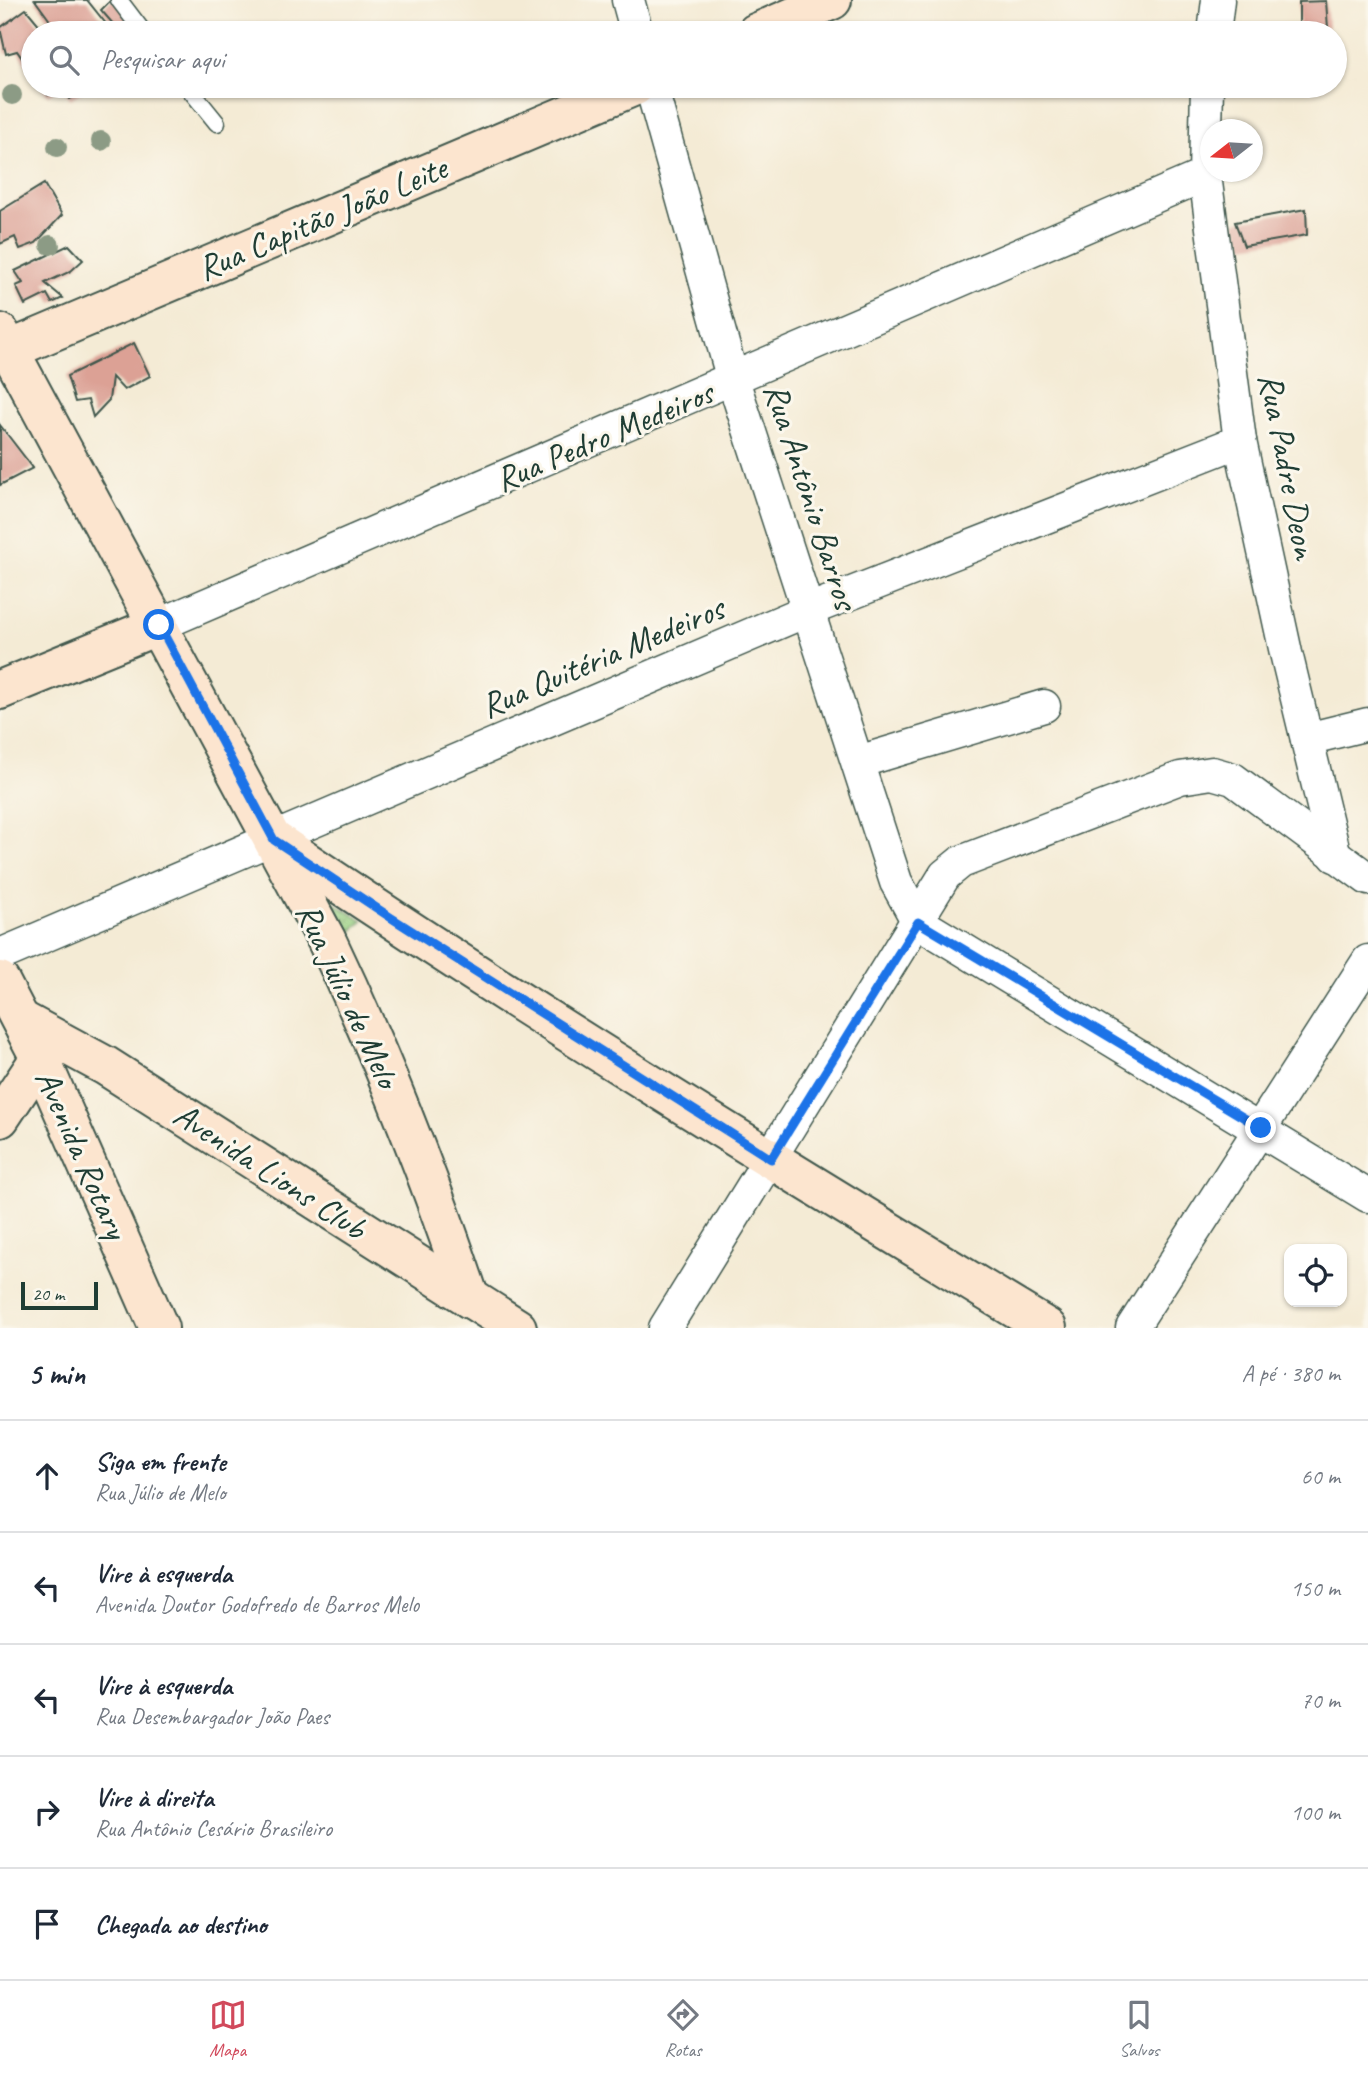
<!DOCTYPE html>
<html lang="pt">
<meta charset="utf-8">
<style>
:root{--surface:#fff;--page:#f2f2f3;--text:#1f2937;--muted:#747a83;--line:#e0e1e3;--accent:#d1495b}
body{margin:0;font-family:Caveat,sans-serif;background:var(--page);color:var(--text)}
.controls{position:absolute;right:21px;bottom:21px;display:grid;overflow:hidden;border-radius:14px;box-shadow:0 2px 5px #0004}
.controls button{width:63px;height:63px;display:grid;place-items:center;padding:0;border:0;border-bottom:2px solid var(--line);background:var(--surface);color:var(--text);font:35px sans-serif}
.compass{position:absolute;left:1200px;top:119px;width:63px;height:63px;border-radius:50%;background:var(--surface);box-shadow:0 2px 5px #0004;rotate:253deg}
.scale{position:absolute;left:21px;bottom:18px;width:77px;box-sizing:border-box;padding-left:7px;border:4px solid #1f3d34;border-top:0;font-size:19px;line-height:24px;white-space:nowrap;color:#1f3d34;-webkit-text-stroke:5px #fbf7ec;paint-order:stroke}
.stop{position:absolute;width:21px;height:21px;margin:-16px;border:5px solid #1a73e8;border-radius:50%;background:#fff}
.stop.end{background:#1a73e8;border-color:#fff;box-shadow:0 2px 7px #0008}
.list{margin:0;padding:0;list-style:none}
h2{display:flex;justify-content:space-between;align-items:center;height:91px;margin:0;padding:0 28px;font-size:30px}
h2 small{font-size:23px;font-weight:400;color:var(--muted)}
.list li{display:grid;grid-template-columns:46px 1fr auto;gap:21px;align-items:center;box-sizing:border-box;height:112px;padding:0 28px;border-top:2px solid var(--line)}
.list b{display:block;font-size:26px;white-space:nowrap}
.list p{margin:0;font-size:23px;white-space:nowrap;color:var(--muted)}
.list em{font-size:23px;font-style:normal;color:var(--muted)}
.icon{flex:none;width:38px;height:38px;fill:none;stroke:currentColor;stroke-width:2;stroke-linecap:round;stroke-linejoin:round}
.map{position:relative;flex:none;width:1368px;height:1328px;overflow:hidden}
.search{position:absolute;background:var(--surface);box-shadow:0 2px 5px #0004;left:21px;right:21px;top:21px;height:77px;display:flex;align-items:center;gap:18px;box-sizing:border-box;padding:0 24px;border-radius:38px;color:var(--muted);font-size:26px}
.sheet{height:651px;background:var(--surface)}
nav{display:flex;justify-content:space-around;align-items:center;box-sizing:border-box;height:98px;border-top:2px solid var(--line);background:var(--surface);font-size:19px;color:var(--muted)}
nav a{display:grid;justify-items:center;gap:4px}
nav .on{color:var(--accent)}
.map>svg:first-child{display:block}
.grass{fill:url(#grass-tufts);stroke:#5c865b;stroke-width:2}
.building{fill:#dca195}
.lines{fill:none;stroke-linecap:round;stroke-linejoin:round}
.lane-casing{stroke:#3f574c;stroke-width:19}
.street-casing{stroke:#3f574c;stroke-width:35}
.secondary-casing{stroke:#3f574c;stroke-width:42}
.lane{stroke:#fff;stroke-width:16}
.street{stroke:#fff;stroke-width:32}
.secondary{stroke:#fce5cf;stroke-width:38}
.tree{fill:#8c9b85}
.route{stroke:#1a73e8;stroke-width:9}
.labels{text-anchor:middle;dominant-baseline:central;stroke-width:6;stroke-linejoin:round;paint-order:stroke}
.street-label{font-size:35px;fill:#1f3d34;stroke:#fbf7ec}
</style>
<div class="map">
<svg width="1368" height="1328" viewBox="0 0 1368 1328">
<defs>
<pattern id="grass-tufts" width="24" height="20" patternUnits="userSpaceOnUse" patternTransform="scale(1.75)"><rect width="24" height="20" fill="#99d082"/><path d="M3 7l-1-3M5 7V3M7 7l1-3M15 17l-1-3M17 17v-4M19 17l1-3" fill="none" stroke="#7caa6b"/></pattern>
</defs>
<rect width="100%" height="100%" fill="#fbf7ec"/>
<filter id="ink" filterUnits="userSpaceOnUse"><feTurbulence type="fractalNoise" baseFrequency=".0143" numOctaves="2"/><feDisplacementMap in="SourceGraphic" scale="14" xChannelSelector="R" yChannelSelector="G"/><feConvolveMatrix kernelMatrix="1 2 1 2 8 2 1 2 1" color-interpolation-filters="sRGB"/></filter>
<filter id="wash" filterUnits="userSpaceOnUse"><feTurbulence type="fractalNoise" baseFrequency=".00686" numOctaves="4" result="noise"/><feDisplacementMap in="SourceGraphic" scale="28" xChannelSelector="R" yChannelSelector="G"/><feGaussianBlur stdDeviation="1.57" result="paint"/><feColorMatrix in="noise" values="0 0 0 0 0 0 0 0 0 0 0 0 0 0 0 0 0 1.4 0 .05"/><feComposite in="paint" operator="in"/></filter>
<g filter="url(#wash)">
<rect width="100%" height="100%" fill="#f4ebd5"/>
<!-- grass -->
<polygon class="grass" points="312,889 363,921 338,943"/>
<g id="blocks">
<!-- building -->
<g class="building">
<polygon points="35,0 87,0 107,25 96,33 59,33"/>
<polygon points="111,0 115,0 137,25 131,33 121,33 101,10"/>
<polygon points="1326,1 1328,28 1299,29 1299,2"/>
<polygon points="26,9 46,33 33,33 33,74 17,51 6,54 0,28"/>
<polygon points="41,86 89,86 90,87 70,99 62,86 48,95"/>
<polygon points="44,184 62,215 36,243 20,249 15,237 0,244 0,211"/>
<polygon points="1306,209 1307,235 1244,246 1235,222"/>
<polygon points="69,245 83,260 71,271 45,283 63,298 52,303 47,294 25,305 16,286 23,283 15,271"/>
<polygon points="134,343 150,376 124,390 112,377 109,400 93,417 88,400 75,402 67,376"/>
<polygon points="0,425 33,468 0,485"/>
</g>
</g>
</g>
<g filter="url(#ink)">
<use href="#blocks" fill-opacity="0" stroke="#3f574c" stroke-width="2"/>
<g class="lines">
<defs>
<g id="lane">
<polyline points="119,0 144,33"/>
<polyline points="187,86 217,123"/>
</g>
<g id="street">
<polyline points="628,0 637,33"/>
<polyline points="1214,33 1218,0"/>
<polyline points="651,86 733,380 896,882 918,922 1368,1196"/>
<polyline points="1207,86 1205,175 1240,441 1286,653 1335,856"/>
<polyline points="159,625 1205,175"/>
<polyline points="1307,739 1368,724"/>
<polyline points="858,762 1044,706"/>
<polyline points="0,955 806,611 1240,441"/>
<polyline points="665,1328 945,875 961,862 1180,778 1212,773 1233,779 1368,879"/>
<polyline points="1132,1328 1368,961"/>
</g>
<g id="secondary">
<polyline points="756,33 832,0"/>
<path d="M0 333 326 939C382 1056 429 1176 470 1299"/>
<polyline points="9,350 635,86"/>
<polyline points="0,690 159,625"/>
<path d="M277 842C528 1012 788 1170 1047 1328"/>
<polyline points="0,981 40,1058 159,1328"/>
<polyline points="21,1020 106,1066 517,1328"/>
<polyline points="0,1118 40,1058"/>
</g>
</defs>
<!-- lane casing -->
<use href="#lane" class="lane-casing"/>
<!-- street casing -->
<use href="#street" class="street-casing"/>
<!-- secondary casing -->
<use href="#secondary" class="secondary-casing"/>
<!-- lane -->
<use href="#lane" class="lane"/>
<!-- street -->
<use href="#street" class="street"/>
<!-- secondary -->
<use href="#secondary" class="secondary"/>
</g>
<!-- trees -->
<g class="tree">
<circle cx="12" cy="95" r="10"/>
<circle cx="101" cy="141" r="10"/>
<circle cx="57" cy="147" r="10"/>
<circle cx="50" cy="245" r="10"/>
</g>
</g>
<g class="lines" filter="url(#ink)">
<!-- route -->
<polyline class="route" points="159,625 274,840 390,917 771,1159 918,922 1261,1128"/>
</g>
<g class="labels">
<!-- street labels -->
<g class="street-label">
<text transform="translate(322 218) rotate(-23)">Rua Capitão João Leite</text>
<text transform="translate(604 436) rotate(-23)">Rua Pedro Medeiros</text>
<text transform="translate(1288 466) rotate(79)">Rua Padre Deon</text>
<text transform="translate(811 496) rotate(72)">Rua Antônio Barros</text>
<text transform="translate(602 657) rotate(-23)">Rua Quitéria Medeiros</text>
<text transform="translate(348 995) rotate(65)">Rua Júlio de Melo</text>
<text transform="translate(82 1154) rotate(66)">Avenida Rotary</text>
<text transform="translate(270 1171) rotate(33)">Avenida Lions Club</text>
</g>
</g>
</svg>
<div class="controls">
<button><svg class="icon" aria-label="locate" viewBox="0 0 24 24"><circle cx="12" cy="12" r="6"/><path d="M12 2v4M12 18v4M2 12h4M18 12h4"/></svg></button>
</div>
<svg class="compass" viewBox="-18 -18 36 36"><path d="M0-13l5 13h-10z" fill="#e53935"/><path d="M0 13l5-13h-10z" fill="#747a83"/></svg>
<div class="scale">20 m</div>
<div class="stop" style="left:159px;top:625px"></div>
<div class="stop end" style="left:1261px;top:1128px"></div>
<div class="search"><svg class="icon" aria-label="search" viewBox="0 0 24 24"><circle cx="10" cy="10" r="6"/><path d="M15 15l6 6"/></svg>Pesquisar aqui</div>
</div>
<section class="sheet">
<h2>5 min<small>A pé · 380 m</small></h2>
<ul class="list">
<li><svg class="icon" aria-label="ahead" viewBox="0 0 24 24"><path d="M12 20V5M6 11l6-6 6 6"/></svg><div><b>Siga em frente</b><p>Rua Júlio de Melo</p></div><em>60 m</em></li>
<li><svg class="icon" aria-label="left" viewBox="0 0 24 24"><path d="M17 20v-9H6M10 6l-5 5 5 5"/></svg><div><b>Vire à esquerda</b><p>Avenida Doutor Godofredo de Barros Melo</p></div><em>150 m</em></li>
<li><svg class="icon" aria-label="left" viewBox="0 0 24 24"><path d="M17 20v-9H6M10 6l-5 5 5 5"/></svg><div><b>Vire à esquerda</b><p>Rua Desembargador João Paes</p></div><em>70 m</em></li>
<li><svg class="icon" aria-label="right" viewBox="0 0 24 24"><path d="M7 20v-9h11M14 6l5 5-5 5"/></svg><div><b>Vire à direita</b><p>Rua Antônio Cesário Brasileiro</p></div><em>100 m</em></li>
<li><svg class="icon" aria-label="arrive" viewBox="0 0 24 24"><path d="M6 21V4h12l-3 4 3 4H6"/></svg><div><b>Chegada ao destino</b></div></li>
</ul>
</section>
<nav>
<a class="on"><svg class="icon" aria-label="map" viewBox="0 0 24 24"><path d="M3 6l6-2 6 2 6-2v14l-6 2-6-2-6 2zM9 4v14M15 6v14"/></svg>Mapa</a>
<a><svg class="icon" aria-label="directions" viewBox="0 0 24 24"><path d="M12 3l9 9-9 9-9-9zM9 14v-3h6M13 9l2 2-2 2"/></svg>Rotas</a>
<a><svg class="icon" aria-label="saved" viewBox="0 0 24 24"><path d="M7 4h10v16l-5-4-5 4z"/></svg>Salvos</a>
</nav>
